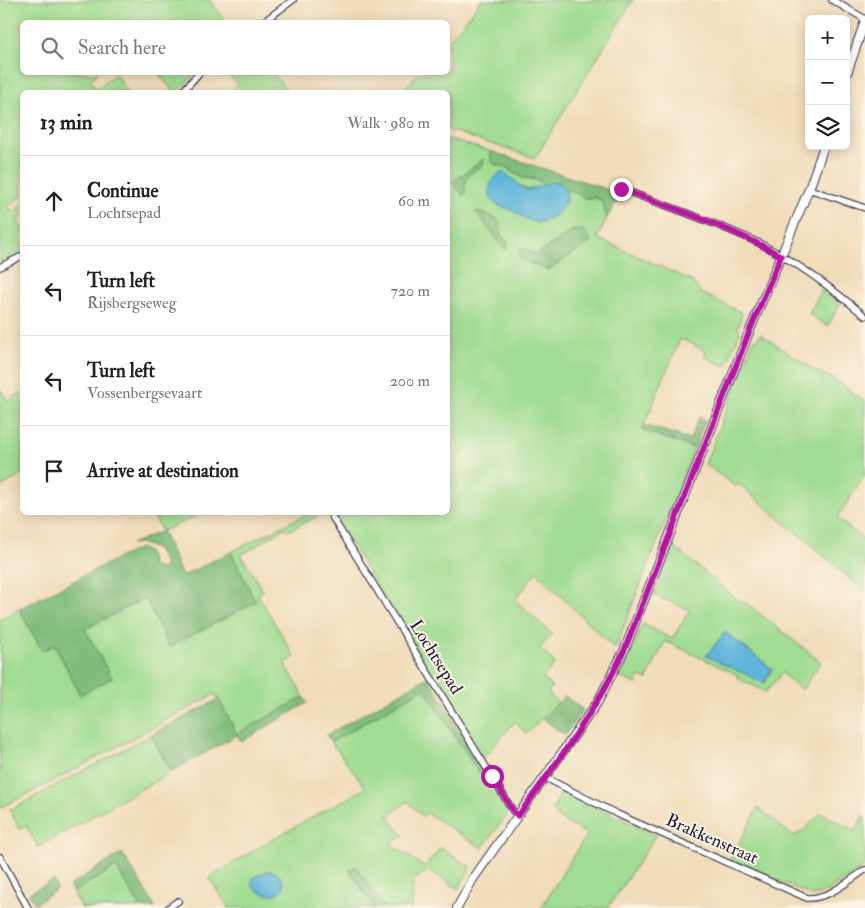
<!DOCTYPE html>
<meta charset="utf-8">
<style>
:root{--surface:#fff;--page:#f2f2f2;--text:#222;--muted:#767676;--line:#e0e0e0}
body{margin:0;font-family:"IM FELL Double Pica",serif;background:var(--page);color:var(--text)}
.controls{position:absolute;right:15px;top:15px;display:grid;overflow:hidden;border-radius:8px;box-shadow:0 2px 12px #0003}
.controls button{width:45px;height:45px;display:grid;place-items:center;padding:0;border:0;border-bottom:1px solid var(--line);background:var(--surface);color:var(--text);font:25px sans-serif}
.stop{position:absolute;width:15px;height:15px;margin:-11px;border:4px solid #b5179e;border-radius:50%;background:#fff}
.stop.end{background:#b5179e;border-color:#fff;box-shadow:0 1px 5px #0008}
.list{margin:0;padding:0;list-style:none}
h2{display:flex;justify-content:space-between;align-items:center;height:65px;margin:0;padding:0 20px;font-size:21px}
h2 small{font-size:16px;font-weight:400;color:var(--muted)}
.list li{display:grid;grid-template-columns:32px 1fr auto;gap:15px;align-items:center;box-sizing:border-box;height:90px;padding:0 20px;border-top:1px solid var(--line)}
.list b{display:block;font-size:19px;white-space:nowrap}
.list p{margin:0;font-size:16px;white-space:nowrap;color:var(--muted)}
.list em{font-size:16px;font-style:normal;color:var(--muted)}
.icon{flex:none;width:28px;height:28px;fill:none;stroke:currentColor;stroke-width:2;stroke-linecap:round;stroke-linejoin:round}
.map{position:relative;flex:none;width:865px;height:908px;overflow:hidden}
.search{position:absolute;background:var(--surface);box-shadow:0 2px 12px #0003;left:20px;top:20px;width:430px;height:55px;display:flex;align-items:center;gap:12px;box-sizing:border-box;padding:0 18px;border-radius:8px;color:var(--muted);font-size:19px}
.panel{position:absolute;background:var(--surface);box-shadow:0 2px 12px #0003;left:20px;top:90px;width:430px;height:425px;border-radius:8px}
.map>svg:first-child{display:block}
.green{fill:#a0dc91;stroke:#617f66;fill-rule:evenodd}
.forest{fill:#80bc7b;stroke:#516f5b}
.water{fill:#5eb5db;stroke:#406c8b}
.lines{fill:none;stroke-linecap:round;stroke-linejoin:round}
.minor-casing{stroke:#413e4e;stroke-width:8}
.secondary-casing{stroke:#413e4e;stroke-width:10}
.minor{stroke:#fff;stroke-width:5.5}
.secondary{stroke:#fff;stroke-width:8}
.route{stroke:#b5179e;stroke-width:6}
.labels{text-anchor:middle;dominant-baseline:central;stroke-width:4;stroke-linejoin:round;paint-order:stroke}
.street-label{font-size:18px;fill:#22223b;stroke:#fcf5e5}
</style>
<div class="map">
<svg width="865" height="908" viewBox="0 0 865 908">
<rect width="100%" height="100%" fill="#fcf5e5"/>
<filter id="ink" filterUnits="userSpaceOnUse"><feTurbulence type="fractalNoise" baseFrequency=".02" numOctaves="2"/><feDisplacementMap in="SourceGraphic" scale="10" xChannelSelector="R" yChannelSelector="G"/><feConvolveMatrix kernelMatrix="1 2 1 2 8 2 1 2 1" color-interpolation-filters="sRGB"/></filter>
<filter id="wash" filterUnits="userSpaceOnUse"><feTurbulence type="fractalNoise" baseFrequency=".0096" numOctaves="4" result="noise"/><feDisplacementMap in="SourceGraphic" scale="20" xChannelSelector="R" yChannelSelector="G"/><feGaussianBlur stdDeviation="1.12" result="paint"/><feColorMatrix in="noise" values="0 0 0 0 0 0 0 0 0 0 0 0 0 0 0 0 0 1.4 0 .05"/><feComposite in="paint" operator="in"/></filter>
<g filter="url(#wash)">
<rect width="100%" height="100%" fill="#f0dcba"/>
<!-- green -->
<g class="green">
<polygon points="0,0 210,0 225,22 22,22 22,72 98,73 90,80 96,89 115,74 128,92 22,92 22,196 8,206 11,210 16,210 22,204 22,217 17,219 22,228 22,252 0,263"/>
<polygon points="481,0 633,0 535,158 448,130 448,92 401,92 419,73 448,72 448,41 470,15"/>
<polygon points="158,73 197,73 177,92 174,92"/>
<polygon points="226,73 272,73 289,92 231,92 238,85"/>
<path d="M448 139 493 152 490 154 496 165 506 167 514 174 541 182 543 185 527 190 517 184 513 178 512 210 527 219 538 223 545 220 567 195 566 191 570 189 584 198H596L602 201 607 218 597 238 692 281 701 293 742 313 738 329 740 332 726 366 704 357 706 351C697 347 690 342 680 339L642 430 694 448 615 649 536 572 515 600 552 634 540 648 555 663 543 678 552 687 548 692 558 703 526 734 515 721 483 758 332 513 448 512ZM476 211 496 218 500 229 501 236 509 243 506 249ZM591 241 548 270 529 263 522 248 534 254 539 253 552 244Z"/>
<polygon points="822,290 840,304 828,326 809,314"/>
<polygon points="760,334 821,374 832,378 865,401 865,475 837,518 865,541 865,591 739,484 736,487 705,464 754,339 757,340"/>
<polygon points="0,389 8,401 22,392 22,475 0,487"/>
<polygon points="152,513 204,513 162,531"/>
<polygon points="309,513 321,514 288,531 285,528 241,555 263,591 258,595 295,657 285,663 304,697 237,735 215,694 57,779 0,808 0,619 19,609 42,651 55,645 80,694 111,678 85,629 145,598 170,647 255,602 231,552"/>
<path d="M673 546 743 604 745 602 821 662 802 690 782 673 766 692 737 678 738 675 665 641 647 679 640 677 636 684 620 677 643 624 672 639 690 610 654 595ZM725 632 772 669 765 683 707 656Z"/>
<polygon points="424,688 478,772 483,769 510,811 482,848 427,813 422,816 408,801 388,816 399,831 404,835 390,844 425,867 440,848 471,867 458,889 429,870 413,880 412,908 384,908 356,866 350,870 375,908 229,908 209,878 273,839 366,788 331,742"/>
<polygon points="151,735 171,772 38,847 26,825 19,829 10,810"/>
<polygon points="562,791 656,835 608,908 541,908 587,834 555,816 557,814 552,810"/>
<polygon points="758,808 793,836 803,831 821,813 855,831 863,816 865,818 865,866 826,892 813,896 730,860"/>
<polygon points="116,867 141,908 82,908 73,892"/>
</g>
<!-- forest -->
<g class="forest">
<polygon points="493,152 621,194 607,218 602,201 596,198 584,198 570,189 566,191 560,183 554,182 543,185 537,179 522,178 506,167 496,165 492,162 490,154"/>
<path d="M484 159 483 165C472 173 462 177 466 193L463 195 452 182Z"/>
<polygon points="475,211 496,218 500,222 501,236 509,243 506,250"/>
<polygon points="578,230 584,230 591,242 548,270 522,260 519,256 519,251 522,248 534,254 539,253 571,231"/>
<polygon points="699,417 705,420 694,448 642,430 644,425 690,439"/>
<polygon points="162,531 182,576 231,552 256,602 169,647 145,598 85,629 112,678 80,695 55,645 42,651 19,609 120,557 140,548 148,552 153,567 161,569 165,564 158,550 141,543 131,544"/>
<polygon points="428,677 483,769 478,772 424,688 331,742 327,735"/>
<polygon points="565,696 583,710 565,735 547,722 543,718"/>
<polygon points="304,697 307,703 241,742 237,735 171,772 151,735 219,699 237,734"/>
<polygon points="122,853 156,908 141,908 116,867 73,892 69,886"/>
<polygon points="356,866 384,908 375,908 349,870"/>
<polygon points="54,880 57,889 35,904 29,893"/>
</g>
<!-- water -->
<g class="water">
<path d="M502 172C513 176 517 186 527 190L554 182 560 183C566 189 569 197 565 204 560 213 547 223 537 222 528 222 520 215 513 211 507 208 500 207 495 203 483 194 491 178 502 172Z"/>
<polygon points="725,632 772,669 764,683 706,656"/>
<path d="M268 871C277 870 282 878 284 886 278 900 260 895 251 885L254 877Z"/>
</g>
</g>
<g filter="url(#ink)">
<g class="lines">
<defs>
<g id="minor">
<polyline points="832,0 865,19"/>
<polyline points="263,22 293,0"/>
<polyline points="182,92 200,72"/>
<path d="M621 189C667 206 715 222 759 243 797 262 833 289 865 316"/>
<polyline points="809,189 865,208"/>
<polyline points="0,267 22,256"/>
<polyline points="329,512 513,811 518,815"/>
<path d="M546 778 617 814 807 898C829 899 848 881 865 870"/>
<polyline points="0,857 28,908"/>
<polyline points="168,908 178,901"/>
</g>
<g id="secondary">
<polyline points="846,76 865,21"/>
<polyline points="457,908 473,879 597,703 624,651 750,330 809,189 824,146"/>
</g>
</defs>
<!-- minor casing -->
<use href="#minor" class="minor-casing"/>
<!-- secondary casing -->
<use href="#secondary" class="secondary-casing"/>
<!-- minor -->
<use href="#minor" class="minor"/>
<!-- secondary -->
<use href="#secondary" class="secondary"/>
</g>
</g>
<g class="lines" filter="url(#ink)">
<!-- route -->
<path class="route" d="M492 776 513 811 518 816C557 763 596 710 624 651L750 330 781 256C731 227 675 209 621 189"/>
</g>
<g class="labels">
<!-- street labels -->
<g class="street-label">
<text transform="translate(436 657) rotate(58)">Lochtsepad</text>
<text transform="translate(712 839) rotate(24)">Brakkenstraat</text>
</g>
</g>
</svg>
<div class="controls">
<button>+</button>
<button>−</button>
<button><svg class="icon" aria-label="layers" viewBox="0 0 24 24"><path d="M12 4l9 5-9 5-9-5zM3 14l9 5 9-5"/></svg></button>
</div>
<div class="stop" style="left:492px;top:776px"></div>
<div class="stop end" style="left:621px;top:189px"></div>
<div class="search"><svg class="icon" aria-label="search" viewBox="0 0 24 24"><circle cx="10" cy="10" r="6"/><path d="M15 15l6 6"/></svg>Search here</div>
<section class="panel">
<h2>13 min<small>Walk · 980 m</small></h2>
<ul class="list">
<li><svg class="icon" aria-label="ahead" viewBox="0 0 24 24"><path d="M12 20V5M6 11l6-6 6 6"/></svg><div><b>Continue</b><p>Lochtsepad</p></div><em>60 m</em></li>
<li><svg class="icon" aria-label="left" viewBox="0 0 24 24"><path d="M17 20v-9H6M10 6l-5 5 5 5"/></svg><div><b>Turn left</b><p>Rijsbergseweg</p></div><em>720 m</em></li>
<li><svg class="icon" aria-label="left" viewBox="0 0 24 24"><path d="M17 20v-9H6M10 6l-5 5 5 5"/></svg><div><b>Turn left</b><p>Vossenbergsevaart</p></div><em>200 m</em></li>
<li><svg class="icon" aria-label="arrive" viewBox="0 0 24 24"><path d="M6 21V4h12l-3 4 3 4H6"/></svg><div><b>Arrive at destination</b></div></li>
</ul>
</section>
</div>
